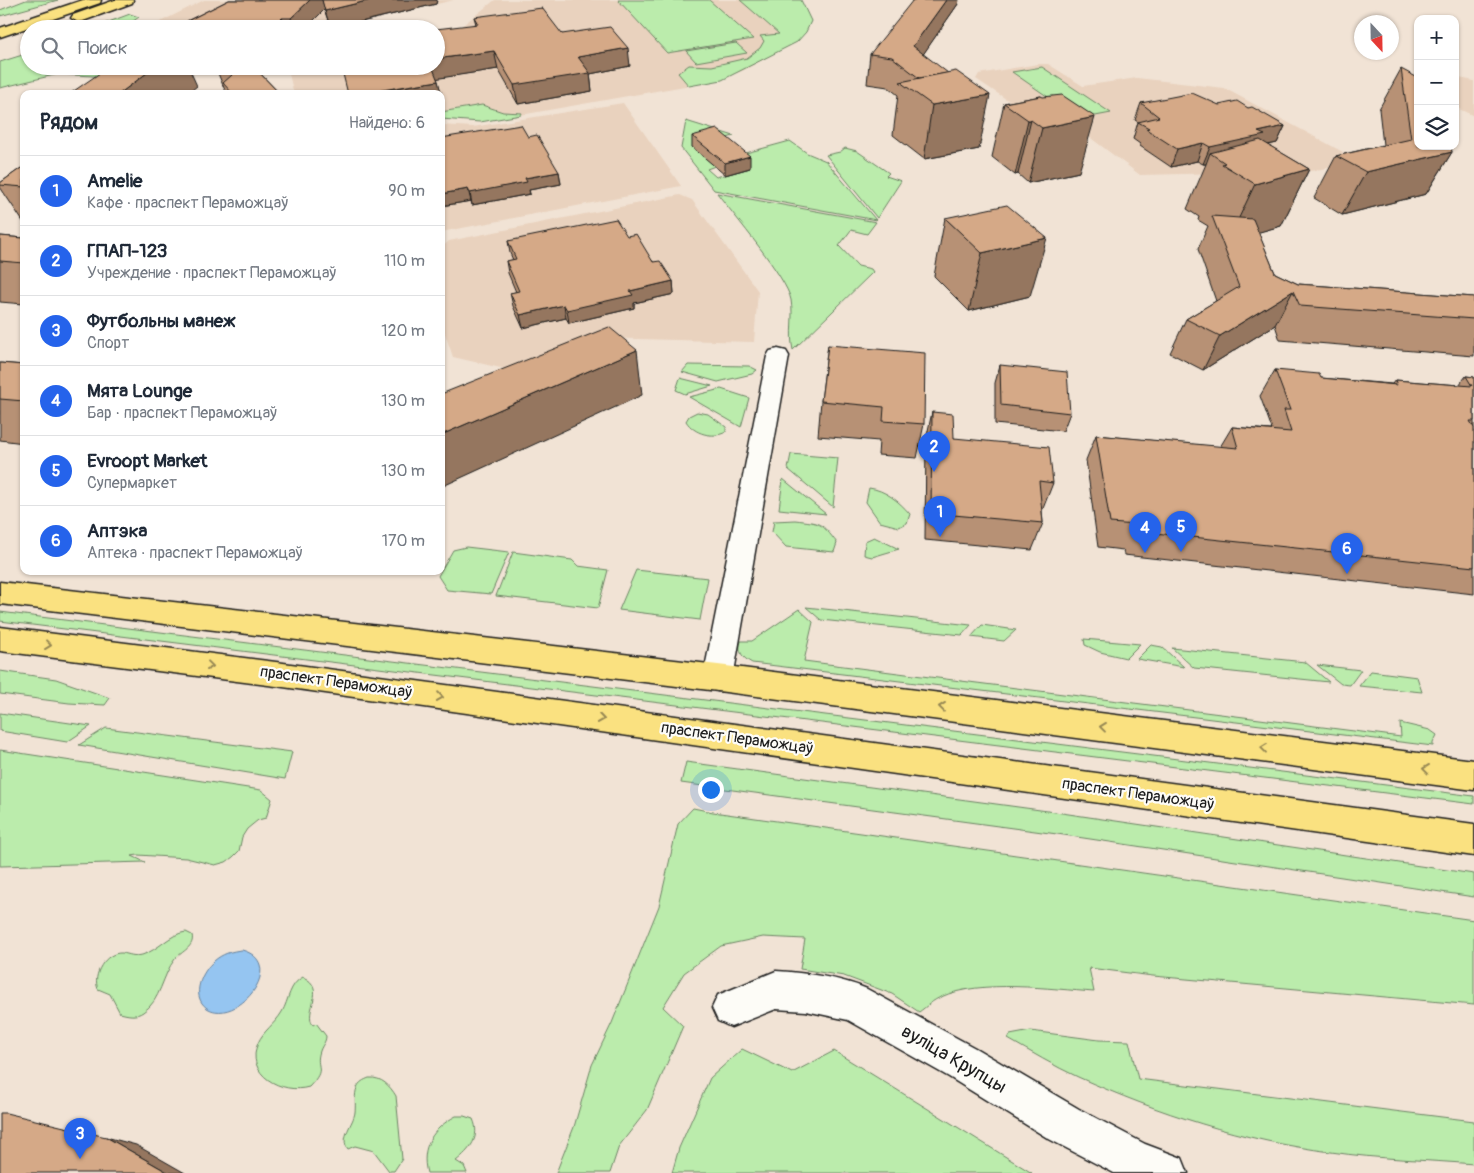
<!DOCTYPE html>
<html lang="ru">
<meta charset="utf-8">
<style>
:root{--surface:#fff;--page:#f2f2f3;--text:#1f2937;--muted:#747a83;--line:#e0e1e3;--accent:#2563eb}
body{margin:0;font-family:Pangolin,sans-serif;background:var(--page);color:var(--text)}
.controls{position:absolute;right:15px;top:15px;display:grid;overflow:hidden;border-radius:10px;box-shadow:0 1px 4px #0004}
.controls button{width:45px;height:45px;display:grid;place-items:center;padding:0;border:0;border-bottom:1px solid var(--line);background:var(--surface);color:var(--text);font:25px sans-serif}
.compass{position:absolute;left:1354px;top:15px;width:45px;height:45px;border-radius:50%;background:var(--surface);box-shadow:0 1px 4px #0004;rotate:158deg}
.you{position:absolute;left:710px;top:789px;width:18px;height:18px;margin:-12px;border:4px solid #fff;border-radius:50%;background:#1a73e8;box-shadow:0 0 0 8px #1a73e833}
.badge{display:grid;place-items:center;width:32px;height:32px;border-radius:50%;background:var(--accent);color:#fff;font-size:16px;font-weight:700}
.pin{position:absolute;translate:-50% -41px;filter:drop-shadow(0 1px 2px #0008)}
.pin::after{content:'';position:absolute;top:26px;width:18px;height:15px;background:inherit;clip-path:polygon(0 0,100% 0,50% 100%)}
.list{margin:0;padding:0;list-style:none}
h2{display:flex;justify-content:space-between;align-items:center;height:65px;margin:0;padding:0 20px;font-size:21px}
h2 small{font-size:16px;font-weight:400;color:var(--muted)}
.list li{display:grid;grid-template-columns:32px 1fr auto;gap:15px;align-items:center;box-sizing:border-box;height:70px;padding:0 20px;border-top:1px solid var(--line)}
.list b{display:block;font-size:19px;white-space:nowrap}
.list p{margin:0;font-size:16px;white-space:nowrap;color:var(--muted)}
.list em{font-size:16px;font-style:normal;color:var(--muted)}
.icon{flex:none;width:28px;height:28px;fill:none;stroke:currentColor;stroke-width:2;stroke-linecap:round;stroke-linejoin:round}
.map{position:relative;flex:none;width:1474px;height:1173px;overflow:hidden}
.search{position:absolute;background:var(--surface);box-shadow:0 1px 4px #0004;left:20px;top:20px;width:425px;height:55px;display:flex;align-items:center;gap:12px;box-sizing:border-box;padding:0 18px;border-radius:28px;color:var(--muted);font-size:19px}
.panel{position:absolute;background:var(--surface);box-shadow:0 1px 4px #0004;left:20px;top:90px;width:425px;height:485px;border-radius:10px}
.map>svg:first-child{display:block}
.built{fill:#e9d2be}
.green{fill:#bbecac;stroke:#6c8464}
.water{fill:#95c5f1;stroke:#65819c}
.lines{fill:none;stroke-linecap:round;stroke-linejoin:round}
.minor-casing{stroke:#1c1c1c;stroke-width:3}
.major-casing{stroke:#1c1c1c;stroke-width:3}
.minor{fill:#fdfcf7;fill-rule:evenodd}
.major{fill:#fae180;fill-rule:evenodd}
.wall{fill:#b79174;stroke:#1c1c1c}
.shaded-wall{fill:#95765e;stroke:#1c1c1c}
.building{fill:#d5a987;stroke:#1c1c1c}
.oneway{stroke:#968853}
.labels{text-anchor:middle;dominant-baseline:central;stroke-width:4.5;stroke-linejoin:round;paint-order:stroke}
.street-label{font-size:16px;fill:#1c1c1c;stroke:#fdfcf7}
.near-street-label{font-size:19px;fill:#1c1c1c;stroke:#fdfcf7}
</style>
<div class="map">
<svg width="1474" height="1173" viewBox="0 0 1474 1173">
<rect width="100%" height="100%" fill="#f1e3d5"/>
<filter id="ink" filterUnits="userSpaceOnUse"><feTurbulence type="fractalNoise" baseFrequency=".02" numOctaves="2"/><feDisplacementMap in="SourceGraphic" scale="10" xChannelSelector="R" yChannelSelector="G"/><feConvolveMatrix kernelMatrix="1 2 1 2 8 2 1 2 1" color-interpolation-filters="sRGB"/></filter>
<g filter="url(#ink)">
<!-- built -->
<g class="built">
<polygon points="204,0 454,0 331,29 146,29"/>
<polygon points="495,0 798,0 796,42 742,71 713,81 486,121 477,106 441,112 441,94 294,94 287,66 436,66 459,28"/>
<polygon points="1038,64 1048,64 1083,86 1137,78 1224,88 1343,152 1333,167 1310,171 1140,175 1076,127 1024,111 976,79 979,74"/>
<polygon points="1455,77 1474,81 1474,116 1455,107"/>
<polygon points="623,103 681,186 441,232 441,125 473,127"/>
<polygon points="680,195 692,200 758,291 754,342 599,338 518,372 453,357 441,322 441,248 449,241"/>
</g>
<!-- green -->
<g class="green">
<polygon points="26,0 58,0 0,16 0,10"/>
<polygon points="618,0 709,0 753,39 667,53"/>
<polygon points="740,0 801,0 811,21 806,32 797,42 722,80 689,86 678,73 689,65 712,66 747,58 760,48 764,41 760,36 779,34"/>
<polygon points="130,14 139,17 122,29 90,29"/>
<polygon points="736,43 747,53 696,62 686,51"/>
<polygon points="29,53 29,66 164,66 145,79 58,74 0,88 0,62"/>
<polygon points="1042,67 1111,113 1080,119 1012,72"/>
<polygon points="482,105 503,112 522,113 521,115 480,122 441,119 441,112"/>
<polygon points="686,121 734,136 693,147 715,166 707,169 716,177 750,168 735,156 790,141 807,153 826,161 876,220 714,190 681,148"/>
<polygon points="845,148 857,151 889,173 886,176 901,181 877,218 826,155 840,152"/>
<path d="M717 193 876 222 867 234 851 230 839 246 858 266 871 269 873 272 793 350C789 333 794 317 791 300 787 278 733 214 717 193Z"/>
<polygon points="688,365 749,366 757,370 752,374 718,382 682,372"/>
<polygon points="680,378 712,386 685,394 676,390"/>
<polygon points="721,389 749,398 741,427 689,397"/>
<path d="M697 412 708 414 726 427V432C713 439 694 434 686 421L689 416Z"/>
<polygon points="791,454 838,458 833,507 788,469"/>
<polygon points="783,479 826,514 779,509"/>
<path d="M869 488C885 490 899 501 910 514L907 523 899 527 880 522 866 502Z"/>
<path d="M795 520C821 523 821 522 837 543L834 552 786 547 772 532 774 521Z"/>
<polygon points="874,537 899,549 872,557 864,555 865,541"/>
<polygon points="466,547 509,552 491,594 447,590 438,576 453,550"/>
<polygon points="513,552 572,560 578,566 608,570 598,608 496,596"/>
<polygon points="636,570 708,578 700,620 619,610"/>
<polygon points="806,607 971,625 962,635 821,620"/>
<path d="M799 609 813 622 804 661 1401 737 1400 723 1430 730 1437 735 1433 743V746L752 663C743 658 737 652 741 641H752Z"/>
<polygon points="0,612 1474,796 1474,804 0,621"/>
<polygon points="982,625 1016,630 1004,641 971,637"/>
<polygon points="1084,639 1140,644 1126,658 1100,652 1085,645"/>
<polygon points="1151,645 1162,647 1184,667 1137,659"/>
<polygon points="1172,648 1305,662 1329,682 1194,668"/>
<polygon points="1317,665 1361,670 1350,685 1341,684"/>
<polygon points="0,671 56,679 110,698 105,705 69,703 0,694"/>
<polygon points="1371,671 1417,677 1422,692 1359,686"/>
<polygon points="0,713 91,726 67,742 0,731"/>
<polygon points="106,728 292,752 285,779 79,745"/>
<polygon points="0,750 261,790 272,799 266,818 258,820 247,829 242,837 239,851 233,857 226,862 215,865 186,858 138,855 132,856 145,862 0,866"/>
<polygon points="686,762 1055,812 1474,874 1474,897 1057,834 681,783"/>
<path d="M693 808 713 812 1474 920V1005L1153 976 1089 968 1094 992C1051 989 980 979 941 997 933 1000 926 1007 919 1012L892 994 844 976 800 969 805 939 763 937 721 946 684 973 663 1007 683 1026 647 1110 619 1146 610 1173H556L574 1127 592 1065 612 1023 659 906 678 824Z"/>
<path d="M186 932 192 935C195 947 182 951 175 959 162 975 161 1001 143 1012 136 1017 128 1015 120 1013L110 994 98 989C92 975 105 952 122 953 129 954 134 957 142 955 159 950 169 934 186 932Z"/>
<path d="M303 977C328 988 303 1011 313 1025L316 1023 326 1036C326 1042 322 1045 320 1051 314 1069 328 1067 309 1087 282 1095 244 1074 258 1043 263 1031 275 1024 282 1012 289 1000 289 984 303 977Z"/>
<path d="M1031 1031 1099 1040 1129 1041 1138 1079 1474 1121V1164C1426 1160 1378 1159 1331 1152 1244 1141 1158 1113 1078 1077 1054 1066 1031 1052 1008 1039L1010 1035Z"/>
<polygon points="742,1049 792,1073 834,1051 1032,1173 672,1173 679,1148 710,1078"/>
<path d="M369 1078C382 1077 390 1086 396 1096L402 1159 394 1171H389L374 1151 355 1146 348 1149C339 1138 354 1123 355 1112 356 1104 354 1095 357 1088 359 1082 364 1080 369 1078Z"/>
<path d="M456 1116H464L473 1119C481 1137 470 1150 456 1161L464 1166 467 1173H427C420 1147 433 1128 456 1116Z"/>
</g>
<!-- water -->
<path class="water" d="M242 950C289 963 237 1027 207 1008 190 996 202 971 214 961 222 954 231 951 242 950Z"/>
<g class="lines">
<defs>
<g id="minor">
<polygon points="778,349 786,351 789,356 733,678 729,687 718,691 707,687 703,678 767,356 770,351"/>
<path d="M776 971C807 973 839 977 867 989L977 1049 1079 1109 1145 1144 1182 1158 1188 1173H1114L1049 1139 949 1077 848 1020 806 1011 776 1009 731 1027 718 1021 712 1008 718 995Z"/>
</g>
<g id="major">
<polygon points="83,0 101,0 100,3 0,37 0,28"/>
<polygon points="115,0 133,0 132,3 83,21 78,22 71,18 73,15"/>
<polygon points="0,582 718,665 1474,760 1474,790 718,691 0,604"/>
<polygon points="0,627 276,662 1474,824 1474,856 276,686 0,651"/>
</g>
</defs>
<!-- minor casing -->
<use href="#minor" class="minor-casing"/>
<!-- major casing -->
<use href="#major" class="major-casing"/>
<!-- minor -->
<use href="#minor" class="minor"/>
<!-- major -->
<use href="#major" class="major"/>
</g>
<!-- wall -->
<g class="wall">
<polygon points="229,0 437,0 436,4 332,29 331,29 324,9 305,29 190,29 187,21"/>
<polygon points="958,4 923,54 979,149 924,159 893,135 898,95 888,87 867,84 870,54"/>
<polygon points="474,17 562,34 630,66 590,74 592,91 518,104 498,69 437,78 443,100 341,66 476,24"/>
<polygon points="215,66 253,66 280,94 228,94 224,88"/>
<polygon points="1401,69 1452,152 1426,194 1342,215 1314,198 1336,156 1383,145 1379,109"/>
<polygon points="1041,96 1079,172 1028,183 1018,174 1015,175 992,157 1004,103"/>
<polygon points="1141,103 1219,105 1248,108 1285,126 1277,143 1268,145 1309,169 1281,226 1258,232 1275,273 1298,284 1474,297 1474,356 1280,340 1275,325 1203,370 1170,353 1186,319 1216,301 1198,249 1208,226 1198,220 1199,217 1187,209 1206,164 1203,164 1197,161 1171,167 1140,146 1140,144 1133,139 1138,122 1135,120"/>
<polygon points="692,136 750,168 725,175 692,147"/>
<polygon points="528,137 559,172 561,184 529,190 530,194 472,205 471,201 441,206 441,138"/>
<polygon points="24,166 24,223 0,187 0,183"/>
<polygon points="945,218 1030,296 969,311 934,276"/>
<polygon points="0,236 24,238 24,304 0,302"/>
<polygon points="627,236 673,281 674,294 634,303 634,308 569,323 566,318 523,328 513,306 510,293 516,292 508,273 506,261 513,260 510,253 508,241"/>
<polygon points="828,345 924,424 917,458 878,455 879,441 818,436 821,401"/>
<polygon points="0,363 24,365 24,443 0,440"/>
<polygon points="1000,365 1070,413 1063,431 995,424 995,383"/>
<polygon points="1275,370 1321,378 1392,384 1395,380 1459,385 1466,376 1474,377 1474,594 1124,555 1123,550 1098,547 1086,460 1096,435 1220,447 1232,427 1271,430 1272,429 1260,396"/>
<polygon points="932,412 954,438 1053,483 1042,511 1043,523 1032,550 925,540 926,440"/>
</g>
<!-- shaded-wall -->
<g class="shaded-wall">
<polygon points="310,0 322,0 325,9 305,29 294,29 291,18"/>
<polygon points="371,0 437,0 436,4 331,29 325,11"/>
<polygon points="946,0 959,0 958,4 911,72 913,46"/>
<polygon points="282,18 286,29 277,29 275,25"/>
<polygon points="628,48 630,66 590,74 592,91 518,104 514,85 578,57"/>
<polygon points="494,51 498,69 434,79 430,66 436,66 436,59"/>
<polygon points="156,66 188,66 197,86 187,94 119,94"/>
<polygon points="438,81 443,100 441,100 441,94 358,94"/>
<polygon points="990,95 979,149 924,159 932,105"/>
<polygon points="1095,117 1079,172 1028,183 1042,128"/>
<polygon points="1028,120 1031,120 1018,174 1015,175"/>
<polygon points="1285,126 1277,143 1259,147 1210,153 1206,164 1203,164 1210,147 1258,132"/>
<polygon points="1203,143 1197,161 1171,167 1177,149"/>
<polygon points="1452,152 1426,194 1342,215 1366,172"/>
<polygon points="750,156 750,168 725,175 725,163"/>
<polygon points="1309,169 1281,226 1228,241 1255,184"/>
<polygon points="559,172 561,184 529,190 530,194 472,205 470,193 525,178"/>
<polygon points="468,189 471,201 441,206 441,194"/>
<polygon points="1047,238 1030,296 969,311 982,253"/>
<polygon points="673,281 674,294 634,303 634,308 569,323 567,310 630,291"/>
<polygon points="1293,291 1275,325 1203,370 1220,336"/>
<polygon points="564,305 566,318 523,328 520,315"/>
<polygon points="637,350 642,395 441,487 441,435"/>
<polygon points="106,1137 136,1145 185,1173 169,1173"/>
</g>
<!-- building -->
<g class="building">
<polygon points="229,0 310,0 291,18 282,18 275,25 187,21"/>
<polygon points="322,0 371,0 325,11"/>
<polygon points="913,0 946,0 913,46 948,73 919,78 892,57 870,54"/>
<polygon points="542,8 562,34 610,27 628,48 578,57 590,73 514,85 494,51 436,59 436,29 478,24 474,17"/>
<polygon points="414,26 415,29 391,29"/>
<polygon points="110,66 156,66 119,94 71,93"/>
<polygon points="223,66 253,66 280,94 233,94 223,83 232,75"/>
<polygon points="341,66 432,66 438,81 358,94 348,94"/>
<polygon points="1401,69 1418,78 1418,146 1451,146 1452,152 1366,172 1336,156 1411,139"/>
<polygon points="956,71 990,95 932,105 900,82"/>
<polygon points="1192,93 1219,105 1237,101 1248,108 1252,107 1285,126 1258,132 1265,135 1210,147 1203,143 1177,149 1146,129 1149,128 1138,122 1159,117 1141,103"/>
<polygon points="1062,95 1095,117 1042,128 1031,120 1028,120 1004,103 1041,96 1043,97"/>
<polygon points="521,125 528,137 537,135 559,172 525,178 527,182 470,193 468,189 441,194 441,138"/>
<polygon points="717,129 750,156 725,163 692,136"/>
<polygon points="1260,140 1309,169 1255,184 1222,164 1225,163 1210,153"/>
<polygon points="24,166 24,187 0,185 0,183"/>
<polygon points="1007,205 1047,238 982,253 945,218"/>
<polygon points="1212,216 1253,219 1275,273 1298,284 1474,297 1474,319 1300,306 1293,291 1220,336 1186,319 1239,287"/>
<polygon points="616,219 627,236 636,234 653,262 660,261 673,281 630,291 633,295 567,310 564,305 520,315 510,293 519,291 506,261 516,259 508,241"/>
<polygon points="0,236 24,238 24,263 0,261"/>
<polygon points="609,327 637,350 441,435 441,394"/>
<polygon points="828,345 925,353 924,424 883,421 884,407 821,401"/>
<polygon points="0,363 24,365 24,401 0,399"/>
<polygon points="1000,365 1067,372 1070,413 1001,405"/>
<polygon points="1275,370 1319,374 1321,378 1397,385 1395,380 1472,386 1466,376 1474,377 1474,421 1470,421 1474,428 1474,567 1136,531 1136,525 1110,523 1096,435 1238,448 1232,427 1291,432 1284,410 1290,410"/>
<polygon points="932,412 953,414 954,438 1049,447 1053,483 1039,481 1043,523 931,513"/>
<polygon points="0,1113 6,1113 106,1137 169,1173 0,1173"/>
</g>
<!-- one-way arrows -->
<defs><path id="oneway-chevron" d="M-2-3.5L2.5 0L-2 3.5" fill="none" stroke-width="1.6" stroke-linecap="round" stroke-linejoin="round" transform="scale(1.25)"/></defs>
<g class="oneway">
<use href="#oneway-chevron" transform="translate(48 645) rotate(7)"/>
<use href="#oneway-chevron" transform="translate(210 666) rotate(7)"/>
<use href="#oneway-chevron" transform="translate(440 697) rotate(8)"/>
<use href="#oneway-chevron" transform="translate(942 707) rotate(-173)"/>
<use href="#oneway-chevron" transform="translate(601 719) rotate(8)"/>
<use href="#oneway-chevron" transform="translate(1103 727) rotate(-173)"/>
<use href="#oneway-chevron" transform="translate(1264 748) rotate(-173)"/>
<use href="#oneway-chevron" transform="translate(1426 769) rotate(-173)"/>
</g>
</g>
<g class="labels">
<!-- street labels -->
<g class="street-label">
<text transform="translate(336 682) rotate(8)">праспект Пераможцаў</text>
<text transform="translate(737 738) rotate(8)">праспект Пераможцаў</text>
<text transform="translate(1138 794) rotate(8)">праспект Пераможцаў</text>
</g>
<!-- near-street labels -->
<g class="near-street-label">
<text transform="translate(954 1059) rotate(30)">вуліца Крупцы</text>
</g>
</g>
</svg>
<div class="controls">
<button>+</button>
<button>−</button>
<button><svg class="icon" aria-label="layers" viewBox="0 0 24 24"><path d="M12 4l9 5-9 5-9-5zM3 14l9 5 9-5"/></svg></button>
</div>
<svg class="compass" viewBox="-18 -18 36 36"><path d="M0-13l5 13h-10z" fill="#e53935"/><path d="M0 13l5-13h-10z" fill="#747a83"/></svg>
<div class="you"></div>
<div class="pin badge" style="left:940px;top:537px">1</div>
<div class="pin badge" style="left:934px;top:472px">2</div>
<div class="pin badge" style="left:80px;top:1159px">3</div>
<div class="pin badge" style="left:1145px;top:553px">4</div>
<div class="pin badge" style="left:1181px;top:552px">5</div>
<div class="pin badge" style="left:1347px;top:574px">6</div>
<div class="search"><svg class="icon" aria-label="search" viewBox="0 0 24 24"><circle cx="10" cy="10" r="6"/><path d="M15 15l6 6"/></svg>Поиск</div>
<section class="panel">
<h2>Рядом<small>Найдено: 6</small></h2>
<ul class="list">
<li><span class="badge">1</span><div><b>Amelie</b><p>Кафе · праспект Пераможцаў</p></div><em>90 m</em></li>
<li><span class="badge">2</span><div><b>ГПАП-123</b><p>Учреждение · праспект Пераможцаў</p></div><em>110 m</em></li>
<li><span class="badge">3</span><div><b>Футбольны манеж</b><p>Спорт</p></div><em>120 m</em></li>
<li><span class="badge">4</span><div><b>Мята Lounge</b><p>Бар · праспект Пераможцаў</p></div><em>130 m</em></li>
<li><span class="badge">5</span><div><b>Evroopt Market</b><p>Супермаркет</p></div><em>130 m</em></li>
<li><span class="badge">6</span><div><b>Аптэка</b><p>Аптека · праспект Пераможцаў</p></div><em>170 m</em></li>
</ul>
</section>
</div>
